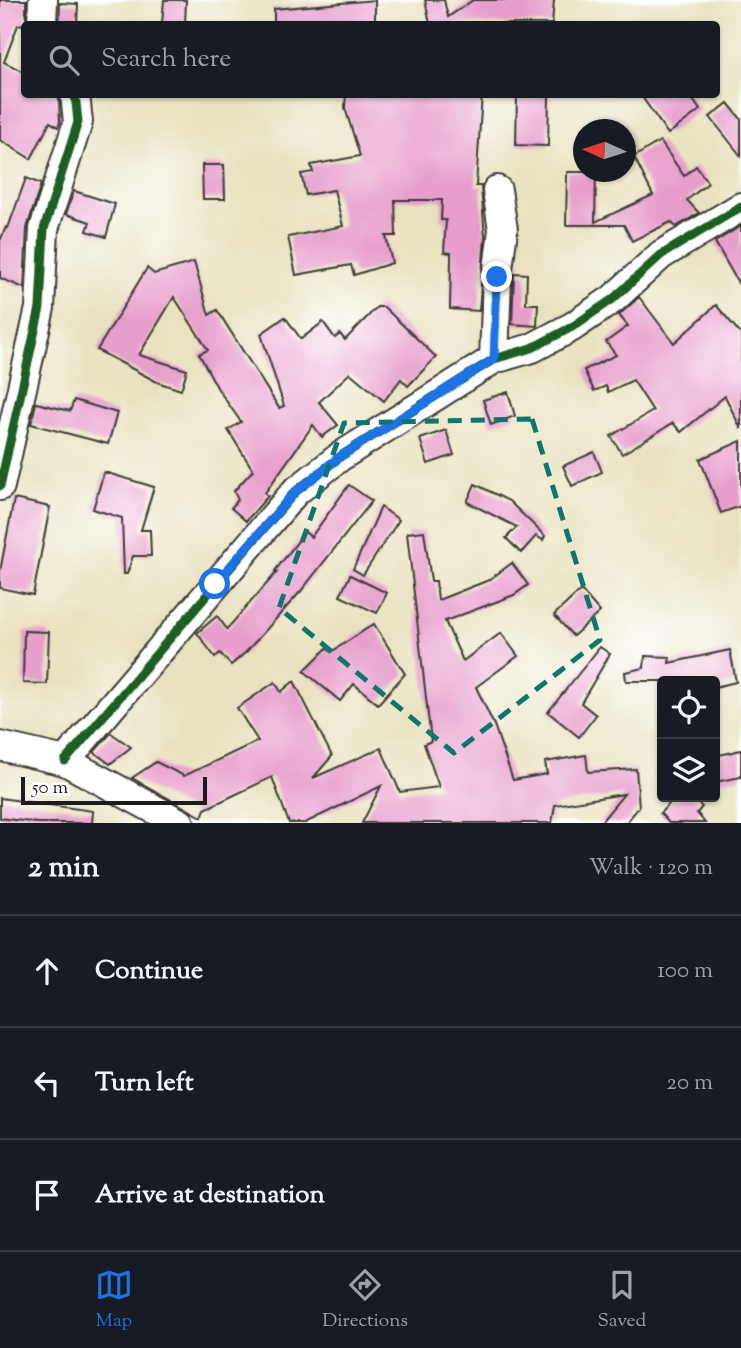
<!DOCTYPE html>
<meta charset="utf-8">
<style>
:root{--surface:#171b24;--page:#242831;--text:#f1f3f6;--muted:#9ea1a6;--line:#363941;--accent:#1a73e8}
body{margin:0;font-family:"Sorts Mill Goudy",serif;background:var(--page);color:var(--text)}
.controls{position:absolute;right:21px;bottom:21px;display:grid;overflow:hidden;border-radius:7px;box-shadow:0 2px 5px #0004}
.controls button{width:63px;height:63px;display:grid;place-items:center;padding:0;border:0;border-bottom:2px solid var(--line);background:var(--surface);color:var(--text);font:35px sans-serif}
.compass{position:absolute;left:573px;top:119px;width:63px;height:63px;border-radius:50%;background:var(--surface);box-shadow:0 2px 5px #0004;rotate:273deg}
.scale{position:absolute;left:21px;bottom:18px;width:186px;box-sizing:border-box;padding-left:7px;border:4px solid #1c1c1c;border-top:0;font-size:19px;line-height:24px;white-space:nowrap;color:#1c1c1c;-webkit-text-stroke:5px #fff;paint-order:stroke}
.stop{position:absolute;width:21px;height:21px;margin:-16px;border:5px solid #1a73e8;border-radius:50%;background:#fff}
.stop.end{background:#1a73e8;border-color:#fff;box-shadow:0 2px 7px #0008}
.list{margin:0;padding:0;list-style:none}
h2{display:flex;justify-content:space-between;align-items:center;height:91px;margin:0;padding:0 28px;font-size:30px}
h2 small{font-size:23px;font-weight:400;color:var(--muted)}
.list li{display:grid;grid-template-columns:46px 1fr auto;gap:21px;align-items:center;box-sizing:border-box;height:112px;padding:0 28px;border-top:2px solid var(--line)}
.list b{display:block;font-size:26px;white-space:nowrap}
.list em{font-size:23px;font-style:normal;color:var(--muted)}
.icon{flex:none;width:38px;height:38px;fill:none;stroke:currentColor;stroke-width:2;stroke-linecap:round;stroke-linejoin:round}
.map{position:relative;flex:none;width:741px;height:823px;overflow:hidden}
.search{position:absolute;background:var(--surface);box-shadow:0 2px 5px #0004;left:21px;right:21px;top:21px;height:77px;display:flex;align-items:center;gap:18px;box-sizing:border-box;padding:0 24px;border-radius:7px;color:var(--muted);font-size:26px}
.sheet{height:427px;background:var(--surface)}
nav{display:flex;justify-content:space-around;align-items:center;box-sizing:border-box;height:98px;border-top:2px solid var(--line);background:var(--surface);font-size:19px;color:var(--muted)}
nav a{display:grid;justify-items:center;gap:4px}
nav .on{color:var(--accent)}
.map>svg:first-child{display:block}
.building{fill:#e79ecc}
.lines{fill:none;stroke-linecap:round;stroke-linejoin:round}
.minor-casing{stroke:#3b3a35;stroke-width:32}
.minor{stroke:#fff;stroke-width:28}
.cycleway-casing{stroke:#fff;stroke-width:13}
.cycleway{stroke:#1b5e20;stroke-width:9}
.route{stroke:#1a73e8;stroke-width:9}
.marked{fill:none;stroke:#0f766e;stroke-width:5;stroke-dasharray:14 9;stroke-linejoin:round}
</style>
<div class="map">
<svg width="741" height="823" viewBox="0 0 741 823">
<rect width="100%" height="100%" fill="#fff"/>
<filter id="ink" filterUnits="userSpaceOnUse"><feTurbulence type="fractalNoise" baseFrequency=".0143" numOctaves="2"/><feDisplacementMap in="SourceGraphic" scale="14" xChannelSelector="R" yChannelSelector="G"/><feConvolveMatrix kernelMatrix="1 2 1 2 8 2 1 2 1" color-interpolation-filters="sRGB"/></filter>
<filter id="wash" filterUnits="userSpaceOnUse"><feTurbulence type="fractalNoise" baseFrequency=".00686" numOctaves="4" result="noise"/><feDisplacementMap in="SourceGraphic" scale="28" xChannelSelector="R" yChannelSelector="G"/><feGaussianBlur stdDeviation="1.57" result="paint"/><feColorMatrix in="noise" values="0 0 0 0 0 0 0 0 0 0 0 0 0 0 0 0 0 1.4 0 .05"/><feComposite in="paint" operator="in"/></filter>
<g filter="url(#wash)">
<rect width="100%" height="100%" fill="#e9e2c0"/>
<g id="blocks">
<!-- building -->
<g class="building">
<polygon points="0,0 26,0 26,24 18,25 4,62 24,72 24,94 52,94 59,98 60,122 58,127 50,122 31,159 0,140"/>
<polygon points="164,0 186,0 185,24 162,24"/>
<polygon points="375,0 375,24 274,24 274,9"/>
<polygon points="425,0 444,0 448,17 473,0 554,0 552,24 430,24"/>
<polygon points="60,3 78,4 77,24 59,24"/>
<polygon points="346,94 482,94 476,186 481,186 485,237 479,311 450,309 451,260 451,253 444,252 446,220 441,220 442,200 395,200 396,236 386,236 392,263 354,275 351,265 296,275 288,237 343,226 334,190 306,195 301,174 313,172 311,165 360,156 345,108"/>
<polygon points="517,94 549,94 548,146 516,145"/>
<polygon points="640,94 689,94 700,110 668,134"/>
<polygon points="728,103 741,119 741,156 710,117"/>
<polygon points="660,141 684,176 696,166 708,183 687,200 699,213 676,227 671,222 632,241 624,225 566,225 567,172 596,172 595,222 653,195 634,157"/>
<polygon points="202,165 224,165 225,199 203,199"/>
<polygon points="26,178 41,184 27,228 24,288 0,278 0,241 6,227 8,228"/>
<polygon points="74,191 115,204 106,237 87,231 90,222 66,214"/>
<polygon points="741,226 741,288 715,242"/>
<polygon points="194,262 209,315 217,310 279,408 284,406 261,334 285,317 301,339 323,322 335,338 340,334 345,340 377,307 384,307 436,357 408,386 401,379 384,401 350,373 319,402 338,425 322,437 313,425 265,493 268,496 246,521 231,508 238,500 234,491 253,470 228,430 241,422 218,389 199,354 208,350 174,297 139,355 187,370 181,390 157,382 97,350 147,268 154,274"/>
<polygon points="514,273 527,274 526,304 538,304 537,326 512,324"/>
<polygon points="639,297 674,343 716,305 741,334 741,429 725,396 681,432 673,423 622,454 611,436 653,411 633,380 608,392 606,386 594,391 584,370 616,355 606,342 628,326 619,315"/>
<polygon points="508,392 515,416 491,425 483,400"/>
<polygon points="74,400 117,413 108,444 31,424 36,403 70,411"/>
<polygon points="446,430 454,455 428,464 420,439"/>
<polygon points="741,441 741,506 721,513 700,459"/>
<polygon points="594,452 602,472 572,486 563,466"/>
<polygon points="104,472 154,487 141,530 150,530 151,556 133,556 127,574 124,574 122,518 93,509"/>
<polygon points="475,484 509,501 545,536 543,540 536,536 521,553 506,538 517,527 467,502"/>
<polygon points="349,485 372,501 301,591 246,652 231,665 220,653 215,657 197,633 217,616 227,629 277,572 275,571 305,532 311,537"/>
<polygon points="14,499 50,507 33,595 0,588 0,571"/>
<polygon points="381,507 399,520 363,575 353,569"/>
<polygon points="424,531 431,581 436,581 438,600 489,580 512,563 528,585 514,595 445,621 463,661 501,633 518,656 476,687 494,725 513,780 547,774 545,762 586,755 588,772 636,769 639,807 626,823 600,823 624,794 555,805 552,823 362,823 381,786 305,823 289,823 272,777 205,809 202,817 132,778 156,762 184,776 258,741 237,708 275,682 281,692 294,681 332,756 313,778 381,748 400,792 439,787 424,744 431,741 407,533"/>
<polygon points="350,575 387,593 377,613 340,596"/>
<polygon points="581,590 600,612 573,636 554,615"/>
<polygon points="374,624 405,674 378,704 354,684 340,701 304,671 327,648 331,652"/>
<polygon points="24,631 49,632 47,684 23,683"/>
<polygon points="600,647 610,654 581,703 596,715 579,737 548,712"/>
<polygon points="730,650 736,682 715,687 715,681 626,681 625,672 644,668 645,656 670,657 669,663"/>
<polygon points="111,733 131,747 110,764 94,752"/>
<polygon points="741,750 741,777 715,782 715,756"/>
<polygon points="676,797 692,797 702,807 697,813 705,823 669,823 660,813"/>
<polygon points="0,798 93,811 92,823 38,823 0,818"/>
</g>
</g>
</g>
<g filter="url(#ink)">
<use href="#blocks" fill-opacity="0" stroke="#3b3a35" stroke-width="2"/>
<g class="lines">
<defs>
<g id="minor">
<polyline points="42,24 43,0"/>
<polyline points="494,359 497,277 503,230 497,190"/>
<polyline points="0,486 40,308 44,229 78,122 75,94"/>
<polyline points="0,746 65,761 180,823"/>
<polyline points="65,761 295,492 341,456 494,359 532,348 572,327 613,299 661,255 741,207"/>
</g>
</defs>
<!-- minor casing -->
<use href="#minor" class="minor-casing"/>
<!-- minor -->
<use href="#minor" class="minor"/>
<defs>
<g id="cycleway">
<polyline points="0,486 40,308 44,229 78,122 75,94"/>
<polyline points="65,761 295,492 341,456 494,359 532,348 572,327 613,299 661,255 741,207"/>
</g>
</defs>
<!-- cycleway casing -->
<use href="#cycleway" class="cycleway-casing"/>
<!-- cycleway -->
<use href="#cycleway" class="cycleway"/>
</g>
</g>
<g class="lines" filter="url(#ink)">
<!-- route -->
<polyline class="route" points="215,584 295,492 341,456 494,359 497,277"/>
</g>
<!-- marked area -->
<path class="marked" d="M532 419 600 640 454 753 279 608 344 423Z"/>
</svg>
<div class="controls">
<button><svg class="icon" aria-label="locate" viewBox="0 0 24 24"><circle cx="12" cy="12" r="6"/><path d="M12 2v4M12 18v4M2 12h4M18 12h4"/></svg></button>
<button><svg class="icon" aria-label="layers" viewBox="0 0 24 24"><path d="M12 4l9 5-9 5-9-5zM3 14l9 5 9-5"/></svg></button>
</div>
<svg class="compass" viewBox="-18 -18 36 36"><path d="M0-13l5 13h-10z" fill="#e53935"/><path d="M0 13l5-13h-10z" fill="#9ea1a6"/></svg>
<div class="scale">50 m</div>
<div class="stop" style="left:215px;top:584px"></div>
<div class="stop end" style="left:497px;top:277px"></div>
<div class="search"><svg class="icon" aria-label="search" viewBox="0 0 24 24"><circle cx="10" cy="10" r="6"/><path d="M15 15l6 6"/></svg>Search here</div>
</div>
<section class="sheet">
<h2>2 min<small>Walk · 120 m</small></h2>
<ul class="list">
<li><svg class="icon" aria-label="ahead" viewBox="0 0 24 24"><path d="M12 20V5M6 11l6-6 6 6"/></svg><div><b>Continue</b></div><em>100 m</em></li>
<li><svg class="icon" aria-label="left" viewBox="0 0 24 24"><path d="M17 20v-9H6M10 6l-5 5 5 5"/></svg><div><b>Turn left</b></div><em>20 m</em></li>
<li><svg class="icon" aria-label="arrive" viewBox="0 0 24 24"><path d="M6 21V4h12l-3 4 3 4H6"/></svg><div><b>Arrive at destination</b></div></li>
</ul>
</section>
<nav>
<a class="on"><svg class="icon" aria-label="map" viewBox="0 0 24 24"><path d="M3 6l6-2 6 2 6-2v14l-6 2-6-2-6 2zM9 4v14M15 6v14"/></svg>Map</a>
<a><svg class="icon" aria-label="directions" viewBox="0 0 24 24"><path d="M12 3l9 9-9 9-9-9zM9 14v-3h6M13 9l2 2-2 2"/></svg>Directions</a>
<a><svg class="icon" aria-label="saved" viewBox="0 0 24 24"><path d="M7 4h10v16l-5-4-5 4z"/></svg>Saved</a>
</nav>
